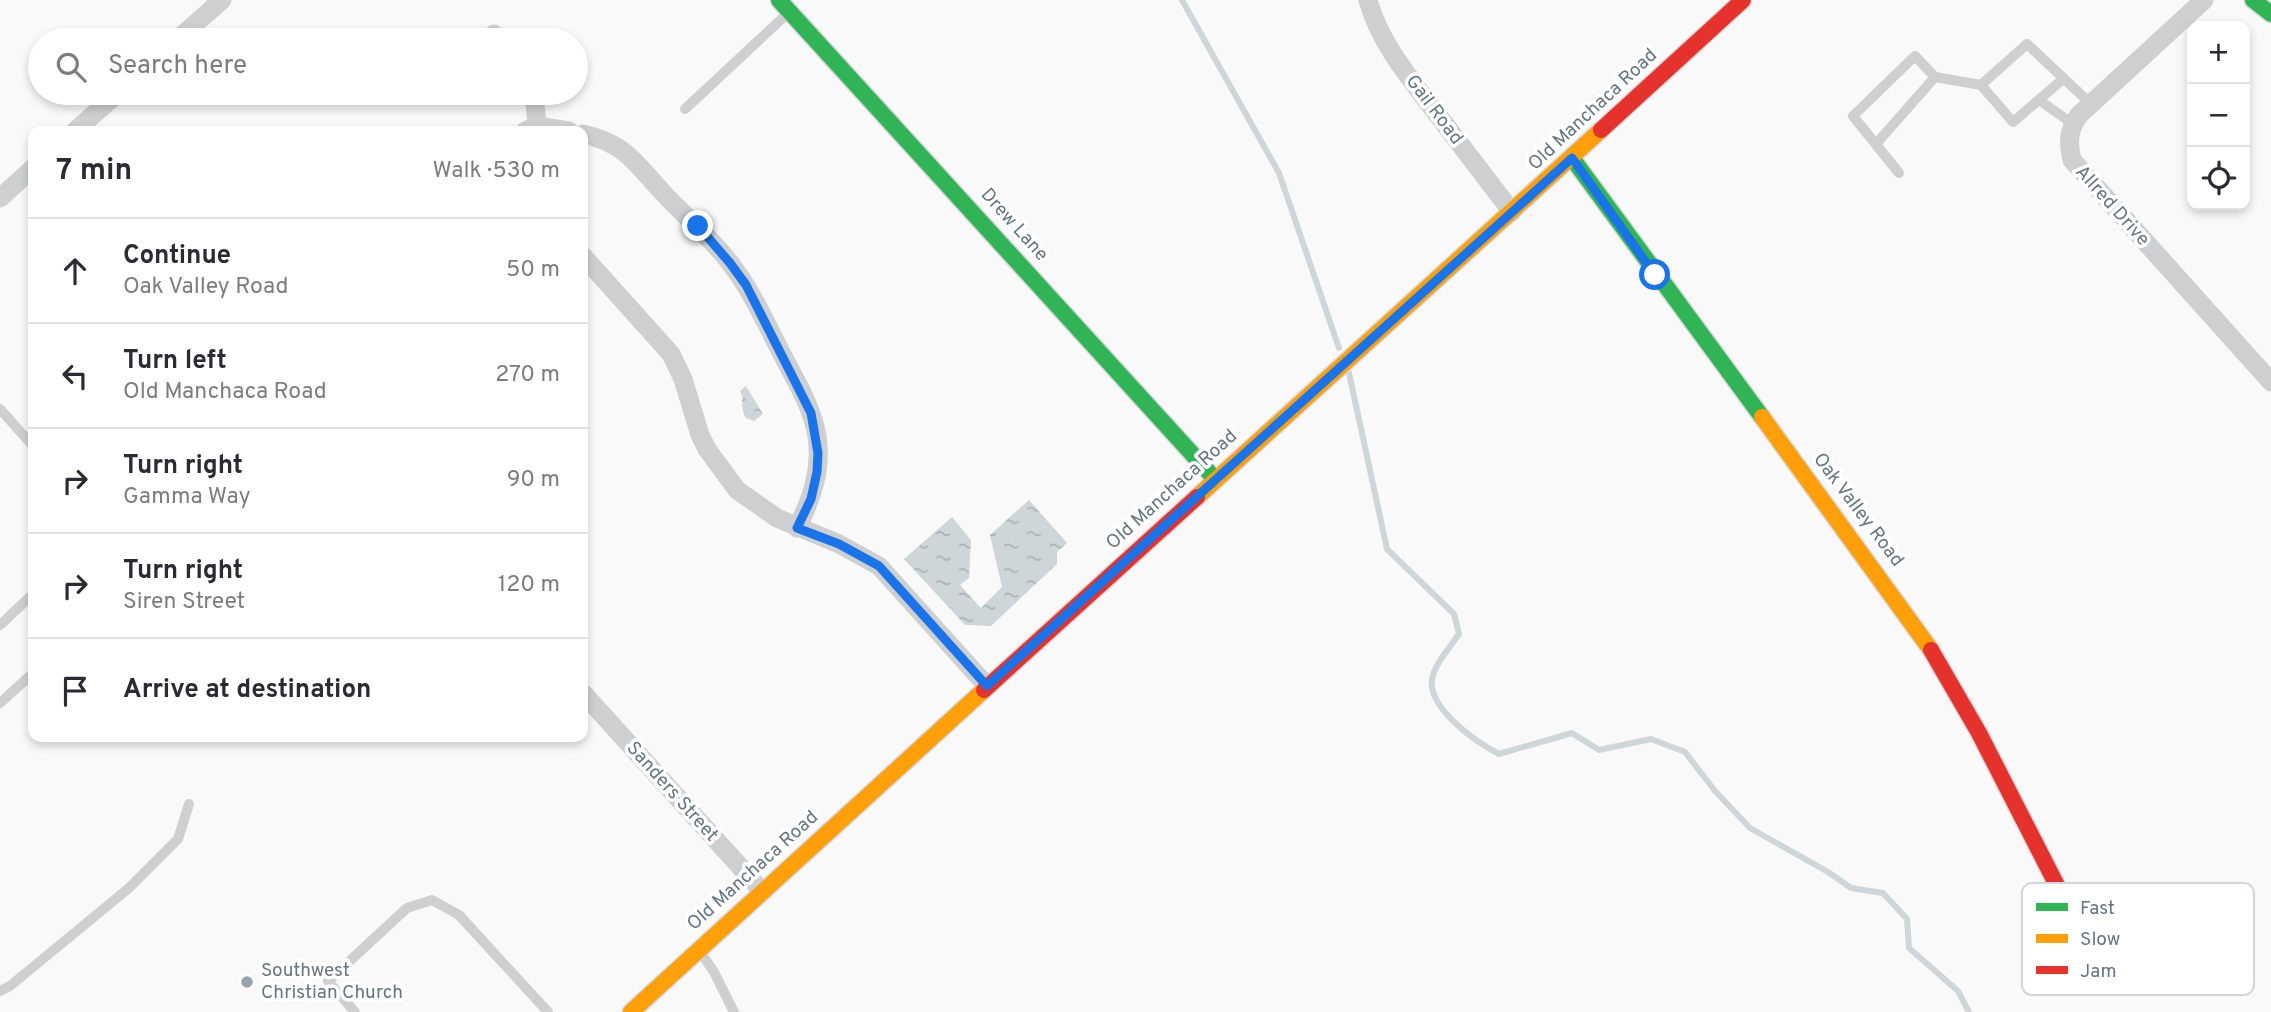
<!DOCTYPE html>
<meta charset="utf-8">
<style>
:root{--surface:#fff;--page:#f2f2f3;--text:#2b2b33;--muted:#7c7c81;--line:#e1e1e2}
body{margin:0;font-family:Overpass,sans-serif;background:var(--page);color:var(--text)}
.controls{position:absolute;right:21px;top:21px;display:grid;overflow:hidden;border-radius:14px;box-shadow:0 4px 10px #0003}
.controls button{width:63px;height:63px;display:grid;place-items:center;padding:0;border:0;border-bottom:2px solid var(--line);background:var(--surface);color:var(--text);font:35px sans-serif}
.stop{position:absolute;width:21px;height:21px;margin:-16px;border:5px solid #1a73e8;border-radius:50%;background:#fff}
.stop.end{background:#1a73e8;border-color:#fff;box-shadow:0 2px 7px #0008}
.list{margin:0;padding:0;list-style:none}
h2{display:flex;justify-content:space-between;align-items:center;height:91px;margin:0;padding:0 28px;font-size:30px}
h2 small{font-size:23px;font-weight:400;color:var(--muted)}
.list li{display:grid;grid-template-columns:46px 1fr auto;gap:21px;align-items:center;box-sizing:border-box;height:105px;padding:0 28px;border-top:2px solid var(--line)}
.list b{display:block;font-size:26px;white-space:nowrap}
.list p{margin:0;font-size:23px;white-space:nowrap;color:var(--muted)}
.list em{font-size:23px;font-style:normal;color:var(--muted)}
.icon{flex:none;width:38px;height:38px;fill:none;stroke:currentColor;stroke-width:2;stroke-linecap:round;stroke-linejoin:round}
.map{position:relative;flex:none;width:2271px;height:1012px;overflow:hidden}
.search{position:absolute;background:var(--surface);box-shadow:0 4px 10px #0003;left:28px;top:28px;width:560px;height:77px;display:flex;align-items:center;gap:18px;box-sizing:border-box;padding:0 24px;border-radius:38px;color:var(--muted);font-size:26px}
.panel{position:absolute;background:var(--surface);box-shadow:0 4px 10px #0003;left:28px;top:126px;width:560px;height:616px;border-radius:14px}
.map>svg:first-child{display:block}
.water{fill:url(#water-ripples)}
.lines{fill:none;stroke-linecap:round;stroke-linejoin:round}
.stream{stroke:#ced6d9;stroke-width:6}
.fast-casing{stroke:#d5d6d7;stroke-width:19}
.slow-casing{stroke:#d5d6d7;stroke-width:19}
.jam-casing{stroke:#d5d6d7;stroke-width:19}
.lane{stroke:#cecfd0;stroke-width:10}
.street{stroke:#cecfd0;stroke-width:19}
.fast{stroke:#30b455;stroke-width:16}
.slow{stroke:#ff9f0a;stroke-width:16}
.jam{stroke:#e5322d;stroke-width:16}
.route{stroke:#1a73e8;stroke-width:9}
.poi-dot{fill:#99a4ac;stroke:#fff;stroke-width:2.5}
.labels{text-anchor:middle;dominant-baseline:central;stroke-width:7;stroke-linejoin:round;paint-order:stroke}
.street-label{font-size:19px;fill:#657683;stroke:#fff}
.poi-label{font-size:19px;fill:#657683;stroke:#fff;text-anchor:start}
.key{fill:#fff;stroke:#d1d6da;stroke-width:2}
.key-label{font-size:19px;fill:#657683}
</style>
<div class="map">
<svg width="2271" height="1012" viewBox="0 0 2271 1012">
<defs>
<pattern id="water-ripples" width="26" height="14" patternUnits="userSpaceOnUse" patternTransform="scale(1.75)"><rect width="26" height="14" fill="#ced6d9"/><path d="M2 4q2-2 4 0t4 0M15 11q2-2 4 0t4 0" fill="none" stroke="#abb2b5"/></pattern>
</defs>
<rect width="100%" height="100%" fill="#f9f9f9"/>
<!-- water -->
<g class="water">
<path d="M746 386 763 414 754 421 746 418C739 408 745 400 740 391Z"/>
<polygon points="1029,500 1067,543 1057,552 1057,564 991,626 965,625 904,559 952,517 971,540 969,578 960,585 981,608 1002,587 990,535"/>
</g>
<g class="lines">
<!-- stream -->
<g class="stream">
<polyline points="1182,0 1279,173 1339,348"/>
<path d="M1349 373 1387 549 1454 614 1459 634C1451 646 1439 659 1434 672 1420 704 1476 742 1499 754L1572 733 1599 750 1651 739 1685 752 1715 791 1750 828 1828 872 1851 888 1883 893 1907 919 1909 948 1958 991 1969 1012"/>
</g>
<defs>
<g id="fast">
<polyline points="779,0 1215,479"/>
<polyline points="2253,0 2271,14"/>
<polyline points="1572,158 1762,417"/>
</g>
<g id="slow">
<polyline points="1762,417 1931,650"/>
<polyline points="1197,497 1601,130"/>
<polyline points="631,1012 984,690"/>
</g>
<g id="jam">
<polyline points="1601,130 1743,0"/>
<polyline points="1931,650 1979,733 2070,911"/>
<polyline points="984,690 1197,497"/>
</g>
</defs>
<!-- fast casing -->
<use href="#fast" class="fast-casing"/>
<!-- slow casing -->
<use href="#slow" class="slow-casing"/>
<!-- jam casing -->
<use href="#jam" class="jam-casing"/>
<!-- lane -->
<g class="lane">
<polyline points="1981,85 2013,122 2063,79"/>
<polyline points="2039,100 2073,124"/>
<polyline points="685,109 787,14"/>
<polyline points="1876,144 1935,77 1981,85 2027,44 2091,104"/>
<polyline points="1899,173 1853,116 1915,56 1935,77"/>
<polyline points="0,409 33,446"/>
<polyline points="0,625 33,594"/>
<polyline points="0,703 33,673"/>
<polyline points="701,953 714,972 734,1012"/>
<polyline points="0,991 10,986 129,888 178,839 189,804"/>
<polyline points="355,1012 328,981 407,908 432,900 459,915 548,1012"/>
</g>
<!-- street -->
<g class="street">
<path d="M1368 0C1380 44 1410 78 1437 114 1462 147 1487 179 1512 212"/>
<path d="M2204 0 2079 115C2068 131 2068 142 2072 160L2271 382"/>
<polyline points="494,34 500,40"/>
<polyline points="177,40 222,0"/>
<polyline points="534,93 537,126"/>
<polyline points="75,131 118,93"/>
<polyline points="525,131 537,126 569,131"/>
<path d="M583 134C628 144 636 165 666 196 690 221 718 244 738 274 756 299 769 330 784 358 797 383 812 407 817 436 822 470 812 498 797 528"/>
<polyline points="0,198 33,168"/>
<polyline points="583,256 671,354 683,379 700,435 707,449 737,490 777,518 839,544 879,566 987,686"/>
<polyline points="583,693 762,891"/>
</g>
<!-- fast -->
<use href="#fast" class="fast"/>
<!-- slow -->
<use href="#slow" class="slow"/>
<!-- jam -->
<use href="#jam" class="jam"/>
</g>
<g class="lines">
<!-- route -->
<polyline class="route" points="698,226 730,263 746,285 811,413 818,453 817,472 811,499 797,528 839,544 879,566 987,686 1572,158 1655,275"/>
</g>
<!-- markers -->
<circle class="poi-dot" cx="247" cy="982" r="7"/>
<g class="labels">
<!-- street labels -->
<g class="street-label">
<text transform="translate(1434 110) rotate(53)">Gail Road</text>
<text transform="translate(1593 110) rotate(-43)">Old Manchaca Road</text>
<text transform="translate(2112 206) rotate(48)">Allred Drive</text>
<text transform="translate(1014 225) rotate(48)">Drew Lane</text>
<text transform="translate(1172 490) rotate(-42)">Old Manchaca Road</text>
<text transform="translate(1858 510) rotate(53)">Oak Valley Road</text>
<text transform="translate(672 792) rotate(48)">Sanders Street</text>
<text transform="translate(753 871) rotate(-42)">Old Manchaca Road</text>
</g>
<!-- poi labels -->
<g class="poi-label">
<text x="261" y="971">Southwest<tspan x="261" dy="22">Christian Church</tspan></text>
</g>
</g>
<!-- legend -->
<rect x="2022" y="883" width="232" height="112" rx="10" class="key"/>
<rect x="2036" y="903" width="32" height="8" fill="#30b455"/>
<rect x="2036" y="934" width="32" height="9" fill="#ff9f0a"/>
<rect x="2036" y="966" width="32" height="8" fill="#e5322d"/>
<g class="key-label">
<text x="2080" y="914">Fast</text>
<text x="2080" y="945">Slow</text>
<text x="2080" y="977">Jam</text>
</g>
</svg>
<div class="controls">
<button>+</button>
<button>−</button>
<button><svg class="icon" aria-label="locate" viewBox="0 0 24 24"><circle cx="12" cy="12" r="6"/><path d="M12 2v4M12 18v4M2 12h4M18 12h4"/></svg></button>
</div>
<div class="stop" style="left:1655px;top:275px"></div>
<div class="stop end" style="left:698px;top:226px"></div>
<div class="search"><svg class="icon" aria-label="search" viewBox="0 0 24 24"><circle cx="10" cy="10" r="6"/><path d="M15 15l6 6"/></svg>Search here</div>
<section class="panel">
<h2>7 min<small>Walk · 530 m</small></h2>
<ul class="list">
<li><svg class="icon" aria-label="ahead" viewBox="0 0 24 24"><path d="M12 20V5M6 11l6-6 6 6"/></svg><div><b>Continue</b><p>Oak Valley Road</p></div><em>50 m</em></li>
<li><svg class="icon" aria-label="left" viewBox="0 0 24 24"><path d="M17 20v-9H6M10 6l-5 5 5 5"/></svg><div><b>Turn left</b><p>Old Manchaca Road</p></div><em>270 m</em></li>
<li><svg class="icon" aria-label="right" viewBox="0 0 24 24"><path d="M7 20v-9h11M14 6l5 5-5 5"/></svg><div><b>Turn right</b><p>Gamma Way</p></div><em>90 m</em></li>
<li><svg class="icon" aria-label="right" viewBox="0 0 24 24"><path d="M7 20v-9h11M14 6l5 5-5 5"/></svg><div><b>Turn right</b><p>Siren Street</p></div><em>120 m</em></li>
<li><svg class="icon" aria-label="arrive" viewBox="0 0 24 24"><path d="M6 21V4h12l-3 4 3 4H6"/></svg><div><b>Arrive at destination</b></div></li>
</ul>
</section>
</div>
